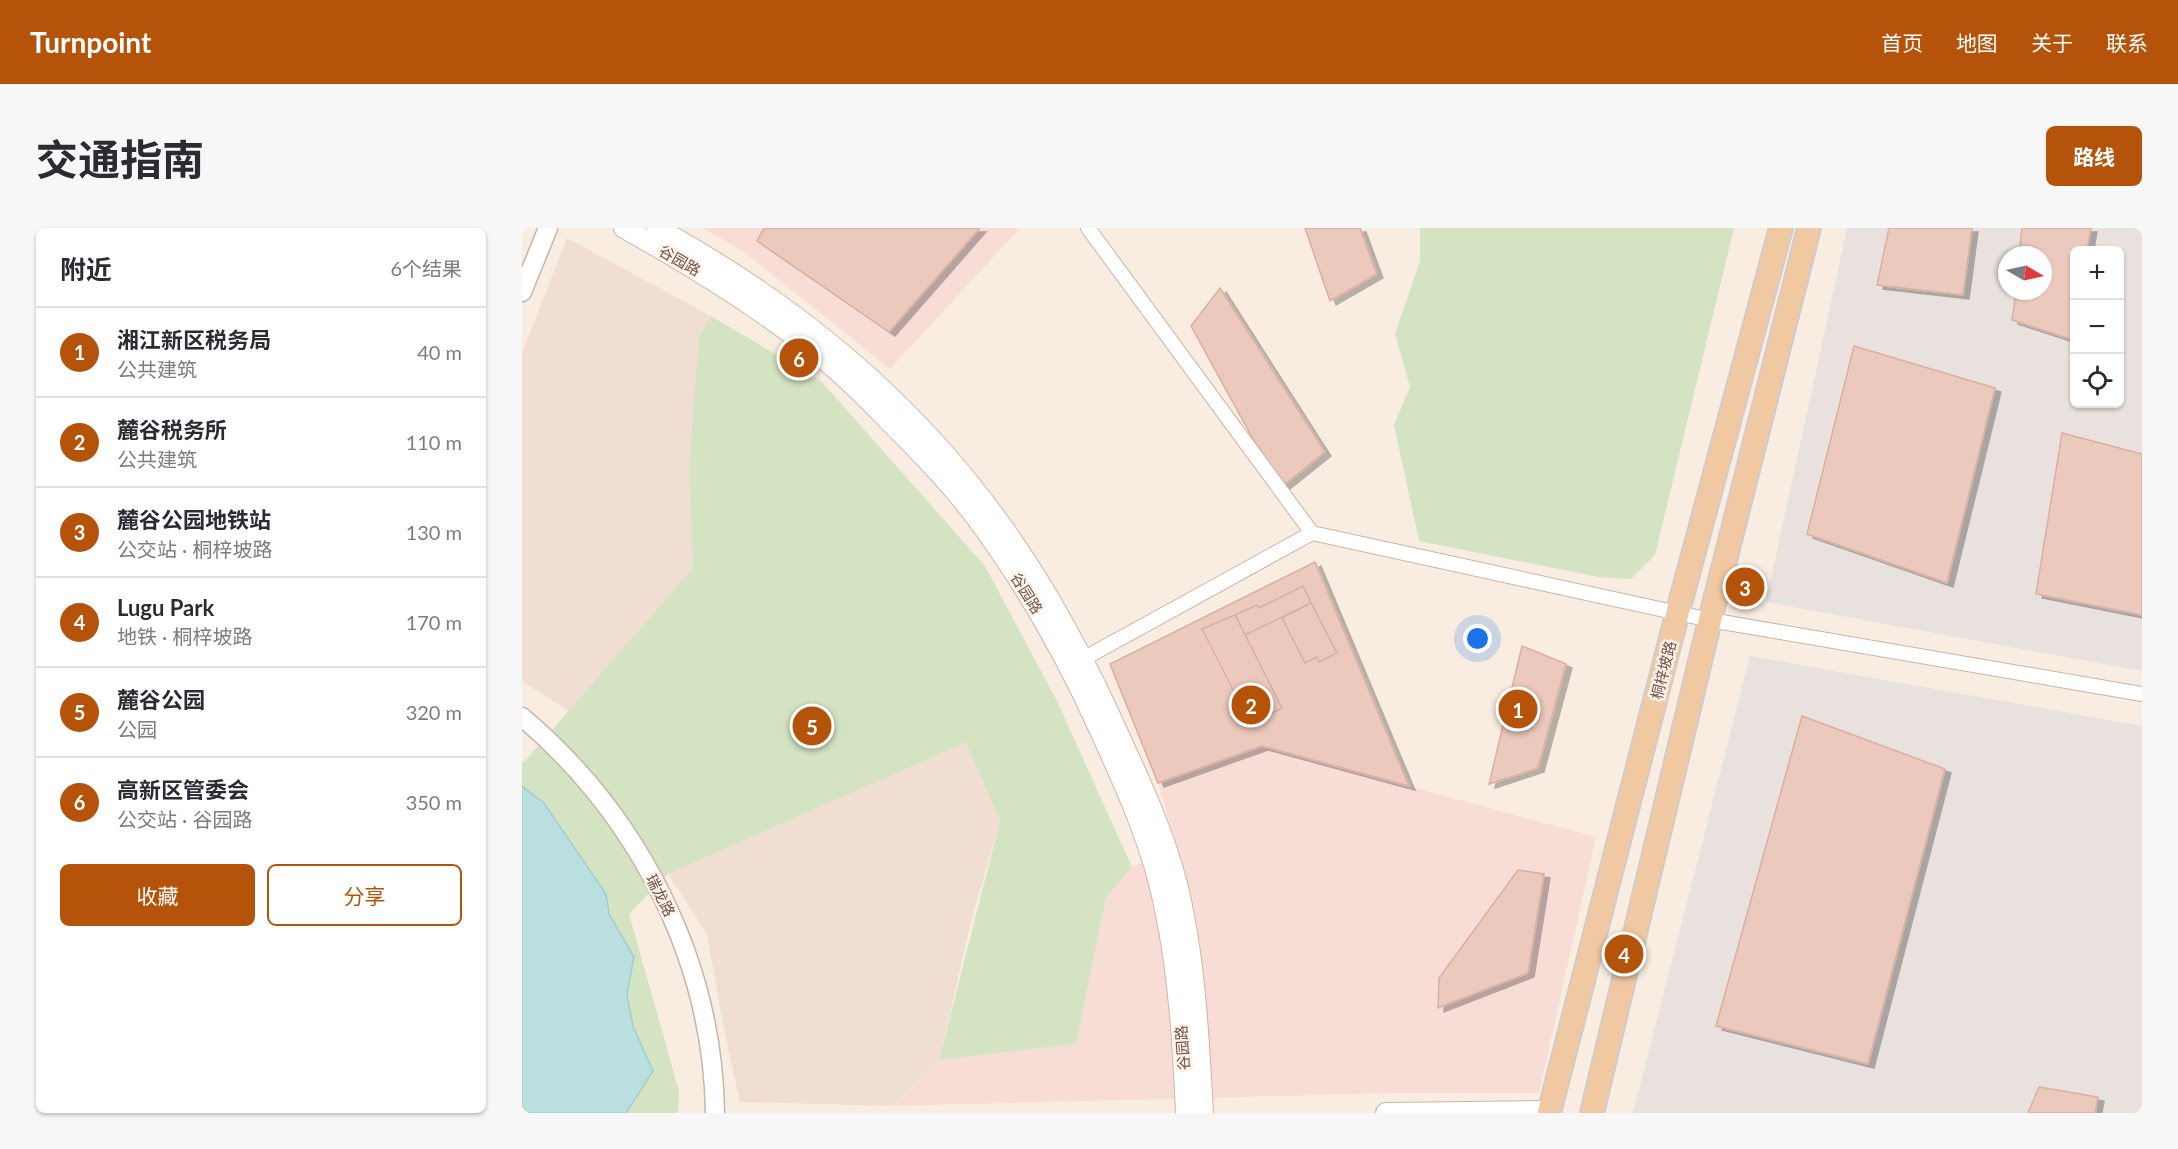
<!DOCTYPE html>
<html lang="zh">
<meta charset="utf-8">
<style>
:root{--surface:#fff;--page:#f7f7f7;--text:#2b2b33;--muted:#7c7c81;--line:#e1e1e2;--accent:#b45309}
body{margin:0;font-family:Lato,"Noto Sans SC",sans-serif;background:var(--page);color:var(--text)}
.controls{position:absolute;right:18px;top:18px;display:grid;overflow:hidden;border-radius:9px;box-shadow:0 2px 4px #0004}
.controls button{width:54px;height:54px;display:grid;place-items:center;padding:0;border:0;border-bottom:2px solid var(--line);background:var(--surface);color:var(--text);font:30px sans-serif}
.compass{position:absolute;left:1476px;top:18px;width:54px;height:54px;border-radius:50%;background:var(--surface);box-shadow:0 2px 4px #0004;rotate:99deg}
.you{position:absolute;left:956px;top:411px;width:21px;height:21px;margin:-15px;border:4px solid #fff;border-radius:50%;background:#1a73e8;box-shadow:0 0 0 9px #1a73e833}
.badge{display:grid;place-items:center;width:39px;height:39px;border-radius:50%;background:var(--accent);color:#fff;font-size:20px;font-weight:700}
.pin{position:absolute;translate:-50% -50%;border:3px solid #fff;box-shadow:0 2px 6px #0006}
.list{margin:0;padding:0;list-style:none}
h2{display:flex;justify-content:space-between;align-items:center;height:78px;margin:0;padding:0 24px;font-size:26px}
h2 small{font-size:20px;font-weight:400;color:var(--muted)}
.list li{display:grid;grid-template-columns:39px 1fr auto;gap:18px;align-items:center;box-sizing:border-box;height:90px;padding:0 24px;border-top:2px solid var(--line)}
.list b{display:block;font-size:22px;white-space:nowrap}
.list p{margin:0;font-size:20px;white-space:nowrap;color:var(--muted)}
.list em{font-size:20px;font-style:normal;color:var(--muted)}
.actions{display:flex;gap:12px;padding:18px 24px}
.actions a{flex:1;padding:14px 0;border:2px solid var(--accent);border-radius:9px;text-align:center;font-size:21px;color:var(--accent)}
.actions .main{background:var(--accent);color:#fff}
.icon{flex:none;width:33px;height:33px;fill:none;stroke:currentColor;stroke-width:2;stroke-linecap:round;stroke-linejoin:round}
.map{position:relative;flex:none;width:1620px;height:885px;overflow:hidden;border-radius:9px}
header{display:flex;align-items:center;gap:36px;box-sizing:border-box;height:84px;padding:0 30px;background:var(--accent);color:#fff}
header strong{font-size:28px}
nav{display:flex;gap:33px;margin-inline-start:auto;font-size:21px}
.intro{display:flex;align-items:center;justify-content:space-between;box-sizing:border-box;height:144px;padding:0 36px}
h1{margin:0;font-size:42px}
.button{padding:15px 27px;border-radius:9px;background:var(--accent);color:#fff;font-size:21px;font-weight:700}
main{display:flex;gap:36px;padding:0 36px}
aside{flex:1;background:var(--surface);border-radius:9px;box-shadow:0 2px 4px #0004}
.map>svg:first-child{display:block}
.residential{fill:#efded1}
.commercial{fill:#f8ddd7}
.industrial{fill:#e8e1dd;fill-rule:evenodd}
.green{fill:#d4e4c3}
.water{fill:#b9dfdf;stroke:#a1ced0;stroke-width:1.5}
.building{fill:#ebc9bd;stroke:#dbafa0;stroke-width:1.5;filter:url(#shadow)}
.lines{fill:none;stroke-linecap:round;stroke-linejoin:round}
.minor-casing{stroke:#c8b4ab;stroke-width:16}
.tertiary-casing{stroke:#c8b4ab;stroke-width:21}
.secondary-casing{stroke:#cdb5ab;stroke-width:22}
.primary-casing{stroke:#d3cbc9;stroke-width:26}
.minor{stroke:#fff;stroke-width:14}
.tertiary{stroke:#fff;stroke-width:18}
.secondary{stroke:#fff;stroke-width:20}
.primary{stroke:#f0c9a2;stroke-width:22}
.labels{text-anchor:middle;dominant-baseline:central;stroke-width:5;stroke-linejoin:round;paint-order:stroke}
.street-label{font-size:15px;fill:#6d534c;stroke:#fcf1e7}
</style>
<header>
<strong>Turnpoint</strong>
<nav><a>首页</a><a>地图</a><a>关于</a><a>联系</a></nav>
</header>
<div class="intro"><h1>交通指南</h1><a class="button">路线</a></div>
<main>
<aside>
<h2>附近<small>6个结果</small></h2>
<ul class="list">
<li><span class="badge">1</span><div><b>湘江新区税务局</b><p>公共建筑</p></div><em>40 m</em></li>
<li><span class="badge">2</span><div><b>麓谷税务所</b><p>公共建筑</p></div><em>110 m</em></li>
<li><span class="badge">3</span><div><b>麓谷公园地铁站</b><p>公交站 · 桐梓坡路</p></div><em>130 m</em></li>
<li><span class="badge">4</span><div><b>Lugu Park</b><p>地铁 · 桐梓坡路</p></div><em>170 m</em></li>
<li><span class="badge">5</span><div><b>麓谷公园</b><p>公园</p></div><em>320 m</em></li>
<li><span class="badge">6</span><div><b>高新区管委会</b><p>公交站 · 谷园路</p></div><em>350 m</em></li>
</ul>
<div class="actions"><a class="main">收藏</a><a>分享</a></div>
</aside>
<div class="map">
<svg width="1620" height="885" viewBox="0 0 1620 885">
<defs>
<filter id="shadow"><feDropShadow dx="6" dy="4" stdDeviation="0" flood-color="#0004"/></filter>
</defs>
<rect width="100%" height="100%" fill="#f9ede2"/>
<!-- residential -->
<g class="residential">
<polygon points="45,10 189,88 167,243 171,340 47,483 0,453 0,125"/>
<polygon points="444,513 478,593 450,690 417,832 370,878 218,874 201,797 185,706 146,646"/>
</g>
<!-- commercial -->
<g class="commercial">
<polygon points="181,0 498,0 368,141 222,24"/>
<polygon points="740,518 1074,609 1017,865 875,865 371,878 417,832 554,816 584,670 610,639 655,620 636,555"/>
</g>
<!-- industrial -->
<g class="industrial">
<path d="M1325 0H1620V443L1244 374ZM1552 22H1598V176H1552ZM1485 27H1521V63H1485Z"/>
<polygon points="1228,428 1620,498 1620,885 1111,885"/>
</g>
<!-- green -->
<g class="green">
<polygon points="898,0 1212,0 1133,327 1109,351 1077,349 897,313 872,197 888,159 873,106 898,33"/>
<polygon points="189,88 299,153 463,338 535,473 610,639 584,670 554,816 417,832 478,593 444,514 146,646 107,686 157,863 156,885 0,885 0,533 2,534 171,340 167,243 177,109"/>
</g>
<!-- water -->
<polygon class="water" points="0,558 22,575 84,666 87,686 112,729 105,767 111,798 131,843 104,885 3,885 0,877"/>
<!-- building -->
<g class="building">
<polygon points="242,0 458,0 367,104 235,13"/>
<polygon points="783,0 838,0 855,46 808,73"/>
<polygon points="1367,0 1450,0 1441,67 1355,57"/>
<polygon points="1500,0 1569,0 1565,22 1552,22 1551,112 1490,92 1494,63 1521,63 1521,27 1497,27"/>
<polygon points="698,60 803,224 758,260 669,98"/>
<polygon points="1332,118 1473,160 1425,355 1285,306"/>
<polygon points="1540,205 1620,226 1620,387 1514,366"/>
<polygon points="793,334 887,558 740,518 636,555 588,436"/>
<polygon points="781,358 789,375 723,407 713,387 735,377 737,380"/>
<polygon points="789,375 815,425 797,434 795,429 783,435 760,390"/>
<polygon points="713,387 760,480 738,492 733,487 726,491 680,401"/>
<polygon points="1000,418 1044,436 1016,540 967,556"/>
<polygon points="1280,488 1423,541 1346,836 1194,798"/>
<polygon points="996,642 1022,646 1006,745 916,780 917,750"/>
<polygon points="1517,859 1576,869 1573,885 1506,885"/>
</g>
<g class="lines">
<defs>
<g id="minor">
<polyline points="566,0 790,305 1188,392 1620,466"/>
<polyline points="561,431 790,305"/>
</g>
<g id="tertiary">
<polyline points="0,64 26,0"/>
<path d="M0 489C116 587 191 732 193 885"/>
</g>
<g id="secondary">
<path d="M102 0C167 36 229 74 288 120 316 141 341 166 365 191 400 226 436 263 464 303 510 367 547 434 579 505 605 562 631 619 643 681 657 748 661 817 664 885"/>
<path d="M135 0C266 72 385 168 474 290 525 359 565 435 600 514 624 566 649 621 660 678 674 745 677 816 681 885"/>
<polyline points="864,885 1028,883"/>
</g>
<g id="primary">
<polyline points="1027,885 1156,383 1259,0"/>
<polyline points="1070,885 1188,392 1287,0"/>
</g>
</defs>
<!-- minor casing -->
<use href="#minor" class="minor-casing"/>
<!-- tertiary casing -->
<use href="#tertiary" class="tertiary-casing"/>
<!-- secondary casing -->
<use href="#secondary" class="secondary-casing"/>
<!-- primary casing -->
<use href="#primary" class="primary-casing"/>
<!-- minor -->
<use href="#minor" class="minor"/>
<!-- tertiary -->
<use href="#tertiary" class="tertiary"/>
<!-- secondary -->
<use href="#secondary" class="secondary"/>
<!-- primary -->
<use href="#primary" class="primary"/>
</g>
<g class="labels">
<!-- street labels -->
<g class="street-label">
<text transform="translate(158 32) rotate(30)">谷园路</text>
<text transform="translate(505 365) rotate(58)">谷园路</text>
<text transform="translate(1141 442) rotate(-76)">桐梓坡路</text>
<text transform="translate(139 667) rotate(63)">瑞龙路</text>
<text transform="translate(660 820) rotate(-94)">谷园路</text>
</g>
</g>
</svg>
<div class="controls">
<button>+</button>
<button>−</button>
<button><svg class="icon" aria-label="locate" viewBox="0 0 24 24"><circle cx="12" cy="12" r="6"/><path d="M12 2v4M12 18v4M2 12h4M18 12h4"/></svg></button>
</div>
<svg class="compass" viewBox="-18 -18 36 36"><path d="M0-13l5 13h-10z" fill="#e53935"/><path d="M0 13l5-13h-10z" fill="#7c7c81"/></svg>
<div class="you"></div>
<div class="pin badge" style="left:996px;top:481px">1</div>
<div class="pin badge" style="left:729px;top:477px">2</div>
<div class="pin badge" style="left:1223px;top:359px">3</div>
<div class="pin badge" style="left:1102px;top:726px">4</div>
<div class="pin badge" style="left:290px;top:498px">5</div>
<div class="pin badge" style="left:277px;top:130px">6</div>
</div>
</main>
